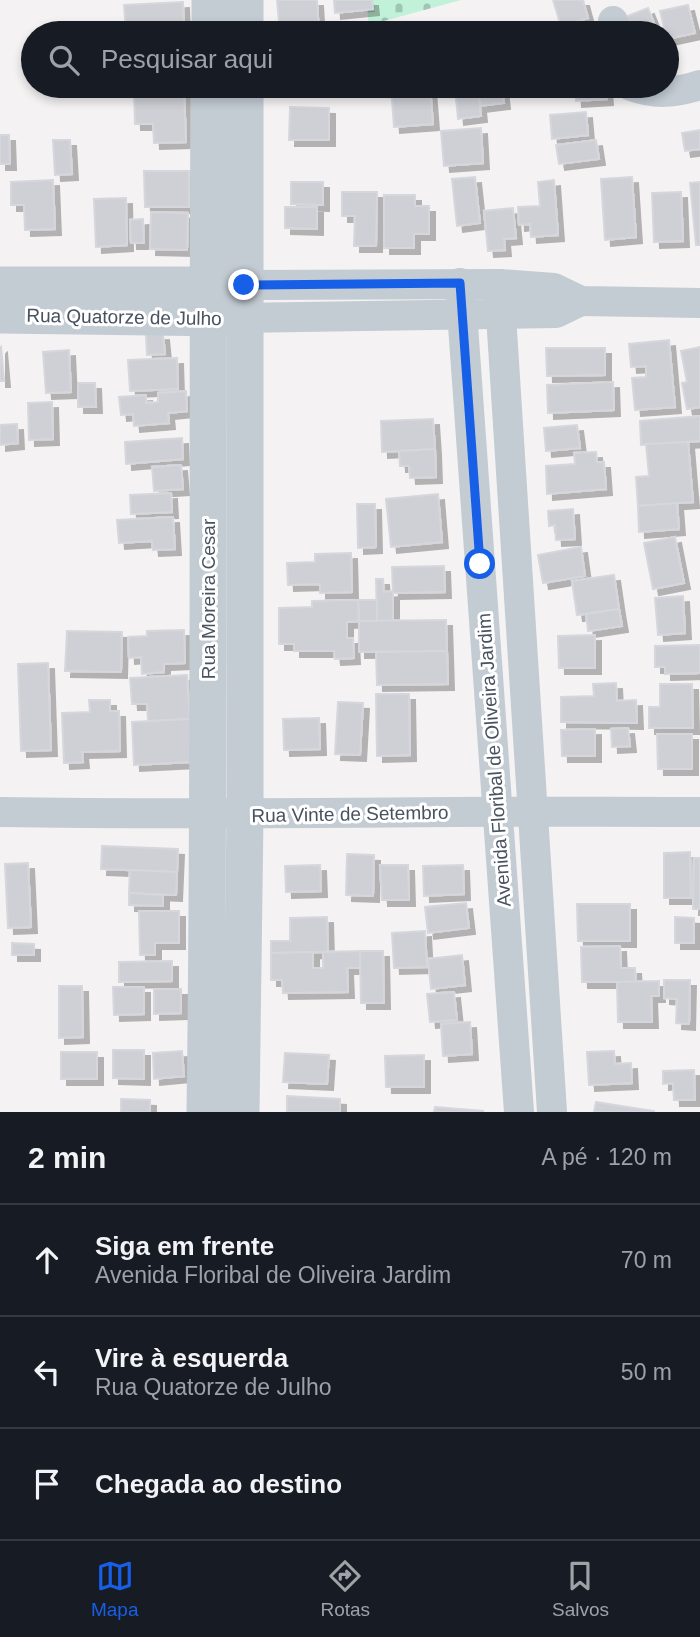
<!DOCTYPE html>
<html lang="pt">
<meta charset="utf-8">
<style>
:root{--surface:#171b24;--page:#20242c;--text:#f1f3f6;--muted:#9ea1a6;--line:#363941;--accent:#185fe7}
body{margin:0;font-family:Arial,sans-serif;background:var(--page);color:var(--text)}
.stop{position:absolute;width:21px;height:21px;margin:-16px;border:5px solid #185fe7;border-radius:50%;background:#fff}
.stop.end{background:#185fe7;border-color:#fff;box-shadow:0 2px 7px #0008}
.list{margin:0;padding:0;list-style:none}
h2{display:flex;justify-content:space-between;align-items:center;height:91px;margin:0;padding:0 28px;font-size:30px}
h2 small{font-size:23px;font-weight:400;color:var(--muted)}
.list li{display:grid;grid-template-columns:46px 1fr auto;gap:21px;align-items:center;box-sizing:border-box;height:112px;padding:0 28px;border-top:2px solid var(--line)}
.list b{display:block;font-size:26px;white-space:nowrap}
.list p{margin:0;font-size:23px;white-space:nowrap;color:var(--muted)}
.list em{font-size:23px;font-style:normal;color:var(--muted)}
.icon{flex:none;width:38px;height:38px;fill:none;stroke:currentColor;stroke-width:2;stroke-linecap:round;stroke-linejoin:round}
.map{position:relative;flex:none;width:700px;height:1112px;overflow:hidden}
.search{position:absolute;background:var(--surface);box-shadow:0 4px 10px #0003;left:21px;right:21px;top:21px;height:77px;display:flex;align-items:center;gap:18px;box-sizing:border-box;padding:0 24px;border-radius:38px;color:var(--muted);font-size:26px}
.sheet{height:427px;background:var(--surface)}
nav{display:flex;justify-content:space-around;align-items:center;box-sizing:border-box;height:98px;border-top:2px solid var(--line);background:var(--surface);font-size:19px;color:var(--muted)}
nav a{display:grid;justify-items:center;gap:4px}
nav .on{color:var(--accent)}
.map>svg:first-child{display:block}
.cemetery{fill:url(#cemetery-stones)}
.building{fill:#ced0d6;stroke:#d6d7dd;stroke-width:2;filter:url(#shadow)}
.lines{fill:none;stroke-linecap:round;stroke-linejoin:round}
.minor{stroke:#c3cbd3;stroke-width:30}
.tertiary{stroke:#c3cbd3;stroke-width:37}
.route{stroke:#185fe7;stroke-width:9}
.labels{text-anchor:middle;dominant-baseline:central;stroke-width:6;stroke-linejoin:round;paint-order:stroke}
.street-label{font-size:19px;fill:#495360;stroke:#fff}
</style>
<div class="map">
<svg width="700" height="1112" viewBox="0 0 700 1112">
<defs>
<pattern id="cemetery-stones" width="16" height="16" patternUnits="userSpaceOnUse" patternTransform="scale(1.75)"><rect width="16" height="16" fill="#c1f1d8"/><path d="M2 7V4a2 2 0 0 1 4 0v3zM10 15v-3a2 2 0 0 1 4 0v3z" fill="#9fc6b3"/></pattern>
<filter id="shadow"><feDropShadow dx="6" dy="6" stdDeviation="0" flood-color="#0004"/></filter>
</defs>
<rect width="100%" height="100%" fill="#f4f2f2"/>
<!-- cemetery -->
<polygon class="cemetery" points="366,0 461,0 369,25"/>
<!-- building -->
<g class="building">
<polygon points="277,0 317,0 319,33 280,33"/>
<polygon points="334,0 372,0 373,9 335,13"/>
<polygon points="553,0 583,0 588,18 561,26"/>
<polygon points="183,2 184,28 126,31 124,5"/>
<polygon points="688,5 695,33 667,39 660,11"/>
<polygon points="648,8 654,23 649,25 652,33 623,33 621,28 628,25 625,17"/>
<polygon points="587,25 590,33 568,33"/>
<polygon points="391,86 430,86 433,124 394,127"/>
<polygon points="502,86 504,103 480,106 478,87"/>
<polygon points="575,86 606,86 607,99 576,101"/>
<polygon points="478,87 481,116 458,119 455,89"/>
<polygon points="184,90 186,142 154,143 153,124 135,124 134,91"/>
<polygon points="290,107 329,108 329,140 289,140"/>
<polygon points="586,112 588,135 552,139 550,115"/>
<polygon points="481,128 483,163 444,166 441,131"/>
<polygon points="700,130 700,149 685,151 682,133"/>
<polygon points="0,135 9,135 10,164 0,164"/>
<polygon points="53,140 70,140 72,174 55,175"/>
<polygon points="596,140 599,159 559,164 556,145"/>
<polygon points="144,171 189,171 189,207 145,207"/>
<polygon points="475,177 480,223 457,226 452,179"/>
<polygon points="632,177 636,237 605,240 601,179"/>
<polygon points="53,180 55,229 25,230 24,205 11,205 11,182"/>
<polygon points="554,180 558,235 531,237 530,224 519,225 518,207 540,206 538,182"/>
<polygon points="291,182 323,182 323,205 291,204"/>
<polygon points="700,182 700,245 696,245 690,183"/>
<polygon points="342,192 377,192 376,246 354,246 355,216 342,216"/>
<polygon points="681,192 683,241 654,242 652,193"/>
<polygon points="384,195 415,195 415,206 429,206 429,234 414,234 414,248 384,248"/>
<polygon points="126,198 127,245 96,247 94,199"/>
<polygon points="285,207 317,207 317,229 285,228"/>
<polygon points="513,208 516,238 504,239 505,250 488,251 484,211"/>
<polygon points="151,212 188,213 187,250 150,249"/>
<polygon points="143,219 144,243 131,243 130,220"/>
<polygon points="163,334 165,354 147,355 146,335"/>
<polygon points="669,340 675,407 635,410 632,378 646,377 646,366 631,367 629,344"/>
<polygon points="1,347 4,381 0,381 0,348"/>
<polygon points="700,347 700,407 687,409 682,383 687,382 681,351"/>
<polygon points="546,348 605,348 605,375 547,376"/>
<polygon points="69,350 71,392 46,393 43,352"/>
<polygon points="177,358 178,389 130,391 128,360"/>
<polygon points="613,382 614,410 548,413 547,385"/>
<polygon points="78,383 95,383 96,407 78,407"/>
<polygon points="186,391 187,411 168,413 169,423 134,426 133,414 121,415 119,397 146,395 146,403 158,402 158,393"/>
<polygon points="52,402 53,439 29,440 28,403"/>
<polygon points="700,416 700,441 641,445 640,421"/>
<polygon points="433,419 435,449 382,452 381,421"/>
<polygon points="17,424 18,443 0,445 0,425"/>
<polygon points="577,425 580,448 546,451 544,428"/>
<polygon points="182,438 183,459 126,464 125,442"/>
<polygon points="688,442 693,502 638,506 636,477 649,476 646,444"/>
<polygon points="435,449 436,477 410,478 409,466 400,466 399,451"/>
<polygon points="596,452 597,462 604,462 606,489 547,494 546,466 575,464 574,453"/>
<polygon points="181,465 183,489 154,491 152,467"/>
<polygon points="171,493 172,512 131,514 130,495"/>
<polygon points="438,494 442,542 391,547 386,499"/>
<polygon points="677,503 679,529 639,532 638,506"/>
<polygon points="357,504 375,504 376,547 358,548"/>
<polygon points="573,509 575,539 556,540 555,525 549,526 548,511"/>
<polygon points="173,517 175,549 153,550 152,541 119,543 117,520"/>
<polygon points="675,537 684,583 653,589 644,543"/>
<polygon points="581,547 585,576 543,583 538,555"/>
<polygon points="351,553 352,592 320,593 320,584 288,585 287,563 315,562 315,554"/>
<polygon points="444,566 445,592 393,593 392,567"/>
<polygon points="614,575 619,609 577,615 572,581"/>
<polygon points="376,579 383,579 384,592 393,591 393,621 377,621"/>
<polygon points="683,596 685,633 658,635 655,598"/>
<polygon points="358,600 377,600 377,621 359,621"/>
<polygon points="358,600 359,621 347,622 347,638 353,638 354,658 335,659 334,651 294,651 294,644 279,644 279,608 312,607 312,601"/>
<polygon points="619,609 622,626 588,631 586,614"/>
<polygon points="446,620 447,651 359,652 359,621"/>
<polygon points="184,630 185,663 164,664 164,672 142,674 141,657 129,658 128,637 147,636 147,631"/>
<polygon points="67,631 122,632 121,672 65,671"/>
<polygon points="595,635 595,668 559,668 558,636"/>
<polygon points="700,645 700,673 665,674 665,667 655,667 655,646"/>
<polygon points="447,651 448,684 377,685 376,652"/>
<polygon points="48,663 51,750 21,751 18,664"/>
<polygon points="187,675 190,719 148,721 147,704 132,704 130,678"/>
<polygon points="616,683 617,701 636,700 637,723 561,722 561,697 594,696 593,684"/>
<polygon points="660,684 692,684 693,728 649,728 649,707 660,707"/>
<polygon points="376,694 409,694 410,755 377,756"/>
<polygon points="89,700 110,700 110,711 119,711 120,751 82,752 83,762 64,763 62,713 90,712"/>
<polygon points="338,702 363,703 360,755 335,754"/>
<polygon points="319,718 320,749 284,750 283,719"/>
<polygon points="190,719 191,762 134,765 132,722"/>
<polygon points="628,728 630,746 612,747 611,729"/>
<polygon points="595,729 595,756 562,756 561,730"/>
<polygon points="657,734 692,734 692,769 658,769"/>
<polygon points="102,846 178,849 177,872 101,869"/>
<polygon points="690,852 691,898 664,898 664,853"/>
<polygon points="347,854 374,855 373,896 346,895"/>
<polygon points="694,858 700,858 700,909 693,909"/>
<polygon points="28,863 31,927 8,928 5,864"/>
<polygon points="320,865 321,891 286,892 285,866"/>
<polygon points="380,865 408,865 409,900 382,900"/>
<polygon points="463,865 464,894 424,896 423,866"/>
<polygon points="130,870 177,872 176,895 129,893"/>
<polygon points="129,893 163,895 163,906 129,905"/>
<polygon points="466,903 469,928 428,933 425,907"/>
<polygon points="577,904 630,904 630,941 578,941"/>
<polygon points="139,911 179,911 179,943 155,943 155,955 140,955"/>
<polygon points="327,917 328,952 271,953 271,941 290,941 290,918"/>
<polygon points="675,917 694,918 694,943 675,943"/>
<polygon points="425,931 427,967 394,968 392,933"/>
<polygon points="12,943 34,944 34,955 12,955"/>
<polygon points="620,946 621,968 635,968 636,982 582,982 581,947"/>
<polygon points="360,951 360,968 347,968 348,992 283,993 282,980 271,980 271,953 313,952 313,968 323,968 323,952"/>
<polygon points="360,951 383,951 384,1003 361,1003"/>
<polygon points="462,955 465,985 431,989 428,959"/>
<polygon points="172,961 172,981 119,982 119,962"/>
<polygon points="664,980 690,980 689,1024 676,1023 677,999 664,998"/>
<polygon points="659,981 659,996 651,996 652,1022 618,1022 617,982"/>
<polygon points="59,986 82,986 83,1037 59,1038"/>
<polygon points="113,987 144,987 144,1014 114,1015"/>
<polygon points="154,989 181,989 181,1013 154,1014"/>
<polygon points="454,992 457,1020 430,1022 427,994"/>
<polygon points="470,1022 472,1054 443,1056 441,1024"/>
<polygon points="113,1050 144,1050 144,1079 113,1078"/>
<polygon points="182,1051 184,1076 154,1079 153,1053"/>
<polygon points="614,1051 615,1064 631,1063 632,1083 589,1085 587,1052"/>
<rect x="61" y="1052" width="36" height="27"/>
<polygon points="285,1053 329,1055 327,1084 283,1082"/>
<polygon points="424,1055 424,1087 386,1087 385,1056"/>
<polygon points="694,1070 695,1100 674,1100 673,1083 663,1084 663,1071"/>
<polygon points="287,1096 340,1099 340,1112 287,1112"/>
<polygon points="121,1099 150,1100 150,1112 121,1112"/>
<polygon points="596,1102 654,1111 654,1112 594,1112"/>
<polygon points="435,1107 483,1111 483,1112 434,1112"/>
</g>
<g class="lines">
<!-- minor -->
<g class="minor">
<polyline points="613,21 613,33"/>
<path d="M631 86C655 95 676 93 700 85"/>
<polyline points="460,283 519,1112"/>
<polyline points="499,284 552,1112"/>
<polyline points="244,285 499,284 554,288 581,301 700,303"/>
<polyline points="245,318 556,313 581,301"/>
<path d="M0 812C233 816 467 810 700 812"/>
</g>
<!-- tertiary -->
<g class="tertiary">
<polyline points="210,33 210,0"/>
<polyline points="245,33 245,0"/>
<polyline points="0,285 232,285"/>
<polyline points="0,315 230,318"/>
<path d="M205 1112C210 770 207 428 209 86"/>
<polyline points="241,1112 245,816 245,86"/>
</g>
</g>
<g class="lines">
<!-- route -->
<polyline class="route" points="244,285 460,283 480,564"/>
</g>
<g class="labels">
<!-- street labels -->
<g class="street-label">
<text transform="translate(124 317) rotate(1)">Rua Quatorze de Julho</text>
<text transform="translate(208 599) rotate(-90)">Rua Moreira Cesar</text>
<text transform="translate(494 760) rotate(-94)">Avenida Floribal de Oliveira Jardim</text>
<text transform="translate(350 814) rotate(-1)">Rua Vinte de Setembro</text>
</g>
</g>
</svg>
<div class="stop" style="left:480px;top:564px"></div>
<div class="stop end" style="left:244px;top:285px"></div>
<div class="search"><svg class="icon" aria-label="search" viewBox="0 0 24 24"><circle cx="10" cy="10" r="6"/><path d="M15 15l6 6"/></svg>Pesquisar aqui</div>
</div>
<section class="sheet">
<h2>2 min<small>A pé · 120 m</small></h2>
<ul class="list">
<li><svg class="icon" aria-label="ahead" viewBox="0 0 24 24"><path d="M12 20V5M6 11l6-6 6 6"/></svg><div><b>Siga em frente</b><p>Avenida Floribal de Oliveira Jardim</p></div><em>70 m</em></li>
<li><svg class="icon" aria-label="left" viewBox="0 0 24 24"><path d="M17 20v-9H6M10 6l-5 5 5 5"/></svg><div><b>Vire à esquerda</b><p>Rua Quatorze de Julho</p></div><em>50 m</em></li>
<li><svg class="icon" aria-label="arrive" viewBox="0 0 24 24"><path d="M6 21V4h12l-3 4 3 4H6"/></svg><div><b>Chegada ao destino</b></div></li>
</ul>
</section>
<nav>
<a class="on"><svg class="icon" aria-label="map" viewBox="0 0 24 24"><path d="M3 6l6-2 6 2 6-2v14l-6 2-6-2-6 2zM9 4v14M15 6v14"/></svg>Mapa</a>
<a><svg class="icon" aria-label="directions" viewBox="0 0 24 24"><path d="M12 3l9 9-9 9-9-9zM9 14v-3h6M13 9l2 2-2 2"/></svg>Rotas</a>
<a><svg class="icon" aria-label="saved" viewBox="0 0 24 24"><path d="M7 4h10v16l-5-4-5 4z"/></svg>Salvos</a>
</nav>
